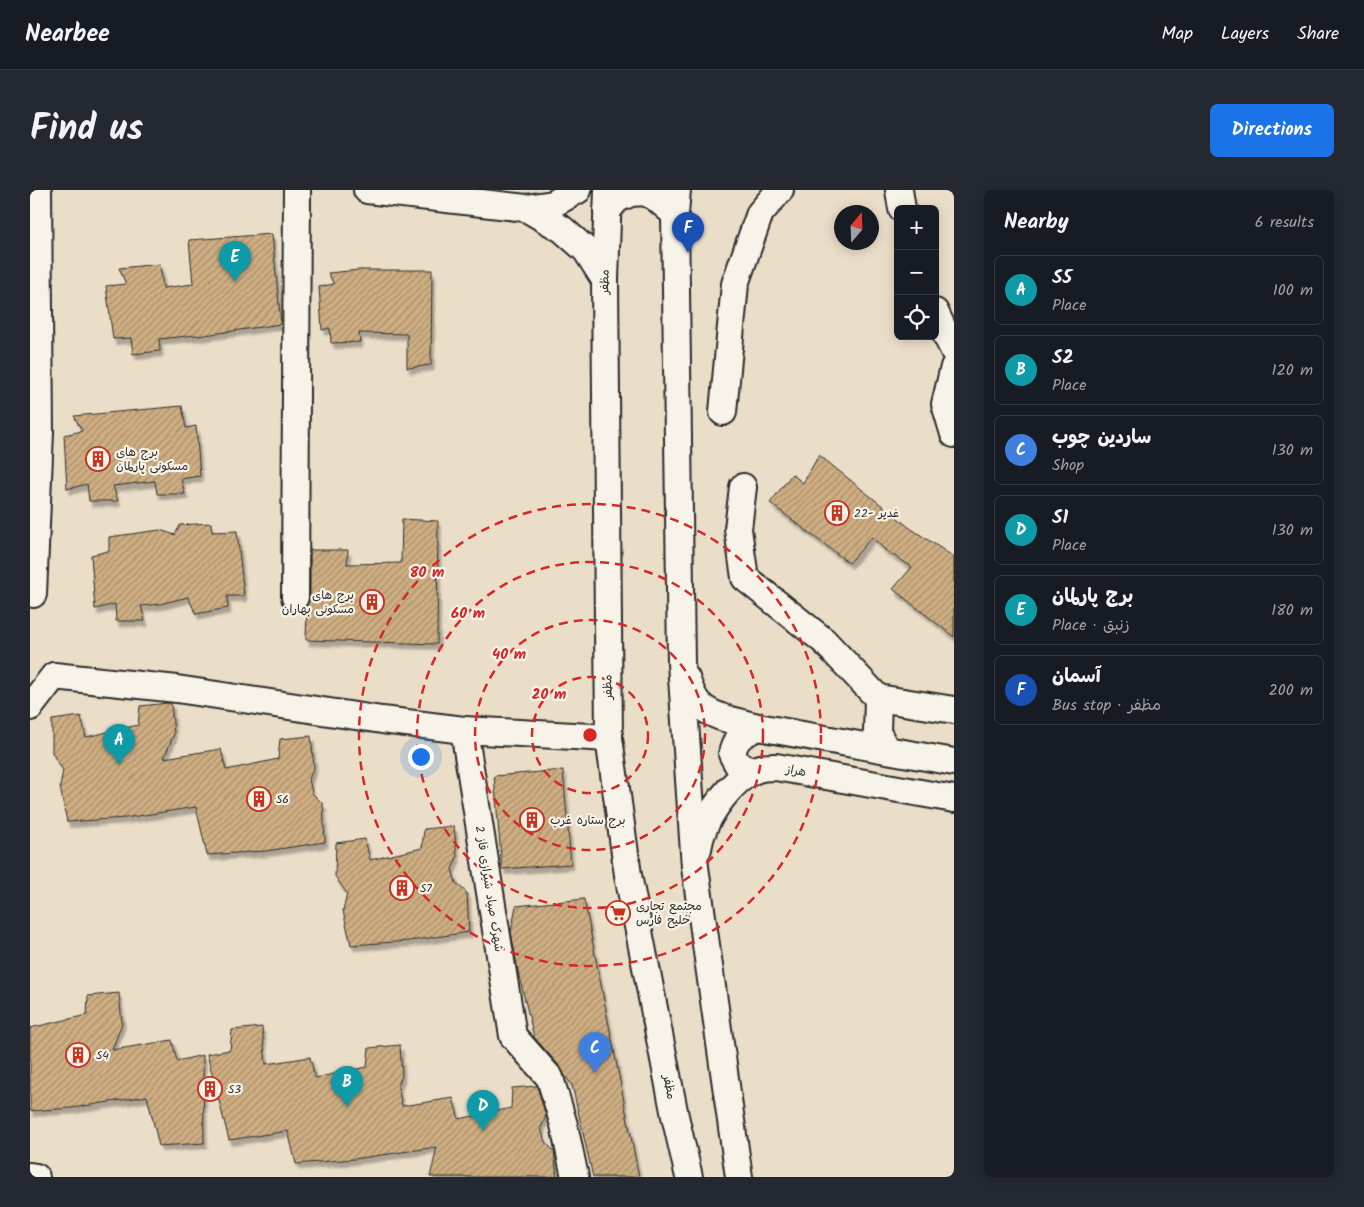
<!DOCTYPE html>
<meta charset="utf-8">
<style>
:root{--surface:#171b24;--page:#242831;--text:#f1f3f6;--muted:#9ea1a6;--line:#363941;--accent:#1a73e8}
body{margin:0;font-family:Kalam,"Playpen Sans Arabic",sans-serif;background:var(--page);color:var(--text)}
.controls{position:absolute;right:15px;top:15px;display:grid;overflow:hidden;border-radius:8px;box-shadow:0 2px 12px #0003}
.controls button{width:45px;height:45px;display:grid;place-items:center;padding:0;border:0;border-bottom:1px solid var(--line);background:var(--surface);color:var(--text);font:25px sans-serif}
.compass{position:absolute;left:804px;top:15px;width:45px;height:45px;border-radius:50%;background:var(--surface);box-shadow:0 2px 12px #0003;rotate:19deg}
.you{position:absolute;left:390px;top:566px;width:18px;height:18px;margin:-12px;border:4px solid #fff;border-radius:50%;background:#1a73e8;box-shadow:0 0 0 8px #1a73e833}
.badge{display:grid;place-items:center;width:32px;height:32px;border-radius:50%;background:var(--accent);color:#fff;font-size:16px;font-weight:700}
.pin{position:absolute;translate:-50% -41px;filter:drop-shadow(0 1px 2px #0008)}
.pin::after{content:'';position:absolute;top:26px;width:18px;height:15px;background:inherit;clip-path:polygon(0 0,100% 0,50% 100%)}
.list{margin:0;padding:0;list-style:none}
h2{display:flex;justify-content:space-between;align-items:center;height:65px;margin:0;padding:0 20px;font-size:21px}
h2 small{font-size:16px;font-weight:400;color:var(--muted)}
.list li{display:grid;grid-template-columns:32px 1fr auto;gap:15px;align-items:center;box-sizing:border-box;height:70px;margin:0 10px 10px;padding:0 10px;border:1px solid var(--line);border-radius:8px}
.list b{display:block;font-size:19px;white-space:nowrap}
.list p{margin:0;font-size:16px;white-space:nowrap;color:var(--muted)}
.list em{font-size:16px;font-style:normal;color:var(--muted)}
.icon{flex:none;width:28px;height:28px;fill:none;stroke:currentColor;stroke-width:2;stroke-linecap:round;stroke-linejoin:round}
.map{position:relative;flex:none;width:924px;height:987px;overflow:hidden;border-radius:8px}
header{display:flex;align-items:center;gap:30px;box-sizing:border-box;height:70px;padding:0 25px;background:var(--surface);border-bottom:1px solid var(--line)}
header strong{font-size:24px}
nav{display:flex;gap:28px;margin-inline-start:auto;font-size:18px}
.intro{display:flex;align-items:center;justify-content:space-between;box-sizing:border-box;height:120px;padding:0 30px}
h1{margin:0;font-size:35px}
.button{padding:12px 22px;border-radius:8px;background:var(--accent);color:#fff;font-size:18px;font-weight:700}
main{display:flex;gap:30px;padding:0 30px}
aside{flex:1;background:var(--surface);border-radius:8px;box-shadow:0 2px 12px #0003}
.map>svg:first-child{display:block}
.building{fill:url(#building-hatch);stroke:#2b2b2b;filter:url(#shadow)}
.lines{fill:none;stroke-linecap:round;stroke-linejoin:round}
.minor-casing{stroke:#2b2b2b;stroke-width:30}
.minor{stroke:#f7f3e8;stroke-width:26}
.ring{fill:none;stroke:#d62828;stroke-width:2.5;stroke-dasharray:9 6}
.labels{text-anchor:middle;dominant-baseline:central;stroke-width:4.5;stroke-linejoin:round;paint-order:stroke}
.street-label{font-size:12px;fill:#2b2b2b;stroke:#f7f3e8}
.poi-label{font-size:12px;fill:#2b2b2b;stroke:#f7f3e8;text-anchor:start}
.centre{fill:#d62828;stroke:#f7f3e8;stroke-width:2.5}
.ring-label{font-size:15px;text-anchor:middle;font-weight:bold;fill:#d62828;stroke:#f7f3e8;stroke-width:4.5;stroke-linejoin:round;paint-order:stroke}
</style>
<header>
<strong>Nearbee</strong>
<nav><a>Map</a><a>Layers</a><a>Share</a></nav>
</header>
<div class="intro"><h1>Find us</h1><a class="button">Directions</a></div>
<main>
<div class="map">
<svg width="924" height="987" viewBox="0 0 924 987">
<defs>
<pattern id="building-hatch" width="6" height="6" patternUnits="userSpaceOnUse" patternTransform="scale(1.25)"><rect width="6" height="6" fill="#ceae82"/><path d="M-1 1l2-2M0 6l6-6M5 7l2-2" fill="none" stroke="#a78e6b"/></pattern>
<filter id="shadow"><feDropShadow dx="3" dy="5.5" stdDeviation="1" flood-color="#0004"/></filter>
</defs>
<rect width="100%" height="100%" fill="#ebdec9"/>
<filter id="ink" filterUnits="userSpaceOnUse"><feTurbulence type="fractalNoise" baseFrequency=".02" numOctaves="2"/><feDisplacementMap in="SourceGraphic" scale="10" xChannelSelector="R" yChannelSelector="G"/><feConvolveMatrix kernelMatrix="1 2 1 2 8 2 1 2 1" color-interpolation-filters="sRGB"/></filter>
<g filter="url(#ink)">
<!-- building -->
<g class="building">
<polygon points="242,44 251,134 168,146 167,145 129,149 130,161 103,164 101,148 83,149 76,96 96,94 89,78 130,74 133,98 163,94 159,50"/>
<polygon points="329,80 402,80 401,175 377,178 377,144 329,143 330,152 301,153 300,138 292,140 289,97 304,94 298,83"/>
<polygon points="152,216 156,238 166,236 170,286 151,289 155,304 127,304 125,291 83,296 88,311 59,311 57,294 37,299 34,245 52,241 44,226"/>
<polygon points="789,265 880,338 924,367 924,447 863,399 882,377 855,360 842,347 819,373 740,313 762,284 773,293"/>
<polygon points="372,329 408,331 407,454 276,450 277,416 280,407 280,360 318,360 317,374 371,373"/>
<polygon points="181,333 182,342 207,341 214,406 197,406 198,418 166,424 158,407 130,414 111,416 115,431 86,431 85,414 65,419 61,365 79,361 79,347 130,340 145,345 150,335"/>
<polygon points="138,513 141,513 144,544 134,568 191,559 196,580 248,569 250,549 281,546 284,577 279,589 282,603 293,614 295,652 236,661 177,665 166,617 95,628 37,632 30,597 33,580 22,563 22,530 51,526 56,547 108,535 110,516"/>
<polygon points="533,580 541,674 472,679 464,586"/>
<polygon points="424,636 427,667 422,679 426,693 437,703 439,742 379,751 321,755 313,721 317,704 305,686 306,653 335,649 340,670 392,658 394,639"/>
<polygon points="554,709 609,987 563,987 542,895 535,886 531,878 504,847 489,786 481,742 486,716"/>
<polygon points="89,803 92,833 82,860 142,850 147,871 173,865 174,953 129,956 117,906 42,918 0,921 0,838 57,825 58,806"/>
<polygon points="232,837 236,874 280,867 285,888 337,877 339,858 370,855 372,885 368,897 372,916 423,908 429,929 481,918 482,898 507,896 516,926 511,938 515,952 524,961 527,987 400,987 407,957 324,969 266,974 258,941 199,950 177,864 200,860 202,840"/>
</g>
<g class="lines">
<defs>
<g id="minor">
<polyline points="337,0 496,18 523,14 548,0"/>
<polyline points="578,0 575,90 579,548 598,685 645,926 659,987"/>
<polyline points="647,0 645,24 651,473 665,677 709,987"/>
<polyline points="869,0 872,19"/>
<polyline points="496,18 532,39 556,60 575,90"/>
<polyline points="577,21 587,9 601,3 615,2 625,7 645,24"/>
<polyline points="905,122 924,161"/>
<polyline points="924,177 915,214 924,244"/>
<polyline points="693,222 705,94 730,23 750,0"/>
<polyline points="713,297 708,339 715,388 794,451 848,508 924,520"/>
<polyline points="0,403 3,404 10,242 8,0"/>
<polyline points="265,407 267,0"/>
<path d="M656 488C659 496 662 506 668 513 681 528 710 532 728 537L924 572"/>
<polyline points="848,508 847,542 856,559"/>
<polyline points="0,517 24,486 147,499 352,530 434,540"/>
<path d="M721 581 708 575 702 564C706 546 712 545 728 537"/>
<path d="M668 659C669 654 670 648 672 643 679 623 702 590 723 581 730 577 738 577 746 577L924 609"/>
<polyline points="0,986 6,987"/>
<polyline points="545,987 534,935 520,888 483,846 434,540 579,548"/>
</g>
</defs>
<!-- minor casing -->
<use href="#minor" class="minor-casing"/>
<!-- minor -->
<use href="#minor" class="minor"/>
</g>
</g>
<!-- distance rings -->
<g class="ring">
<circle cx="560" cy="545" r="58"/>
<circle cx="560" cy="545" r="115"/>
<circle cx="560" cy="545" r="173"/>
<circle cx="560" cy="545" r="231"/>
</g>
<!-- icons -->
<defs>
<symbol id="building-ring" viewBox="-11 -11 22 22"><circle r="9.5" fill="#f7f3e8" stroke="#c8321e" stroke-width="1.5"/><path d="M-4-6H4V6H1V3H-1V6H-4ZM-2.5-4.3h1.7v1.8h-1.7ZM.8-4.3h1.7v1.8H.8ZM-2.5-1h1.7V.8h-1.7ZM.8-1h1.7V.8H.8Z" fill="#c8321e"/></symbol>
<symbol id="supermarket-ring" viewBox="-11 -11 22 22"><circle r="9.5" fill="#f7f3e8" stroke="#c8321e" stroke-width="1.5"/><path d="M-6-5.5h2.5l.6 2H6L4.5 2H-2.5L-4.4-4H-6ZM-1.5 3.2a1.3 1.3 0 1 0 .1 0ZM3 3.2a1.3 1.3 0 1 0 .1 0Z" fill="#c8321e"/></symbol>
</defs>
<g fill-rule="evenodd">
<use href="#building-ring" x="54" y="255" width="28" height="28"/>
<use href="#building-ring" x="793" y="309" width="28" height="28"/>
<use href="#building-ring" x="328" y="398" width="28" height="28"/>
<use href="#building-ring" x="215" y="595" width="28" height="28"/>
<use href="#building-ring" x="488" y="616" width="28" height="28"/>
<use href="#building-ring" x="358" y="684" width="28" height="28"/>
<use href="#supermarket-ring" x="574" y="709" width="28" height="28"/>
<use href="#building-ring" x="34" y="851" width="28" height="28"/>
<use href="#building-ring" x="166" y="885" width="28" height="28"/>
</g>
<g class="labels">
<!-- street labels -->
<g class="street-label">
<text transform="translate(575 92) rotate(-89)">مظفر</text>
<text transform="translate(578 497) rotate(-91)">مظفر</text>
<text transform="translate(766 581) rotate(10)">هراز</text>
<text transform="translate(459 699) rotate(81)">شهرک صیاد شیرازی فاز 2</text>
<text transform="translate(639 897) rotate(79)">مظفر</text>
</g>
<!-- poi labels -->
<g class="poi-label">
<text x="86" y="262">برج های<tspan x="86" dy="14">مسکونی پارلمان</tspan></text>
<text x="824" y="323">22- غدیر</text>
<text x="324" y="405" text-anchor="end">برج های<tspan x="324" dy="14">مسکونی بهاران</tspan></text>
<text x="246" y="609">S6</text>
<text x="520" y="630">برج ستاره غرب</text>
<text x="390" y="698">S7</text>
<text x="606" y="716">مجتمع تجاری<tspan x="606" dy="14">خلیح فارس</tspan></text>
<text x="66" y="865">S4</text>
<text x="198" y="899">S3</text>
</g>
</g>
<circle cx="560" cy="545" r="8" class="centre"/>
<g class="ring-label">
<text x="397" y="387">80 m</text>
<text x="438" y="428">60 m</text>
<text x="479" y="469">40 m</text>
<text x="519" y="509">20 m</text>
</g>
</svg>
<div class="controls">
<button>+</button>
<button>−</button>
<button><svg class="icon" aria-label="locate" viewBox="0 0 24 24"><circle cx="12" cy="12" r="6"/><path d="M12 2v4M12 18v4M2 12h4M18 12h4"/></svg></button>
</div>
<svg class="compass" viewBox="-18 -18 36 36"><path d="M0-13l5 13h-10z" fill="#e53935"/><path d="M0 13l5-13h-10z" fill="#9ea1a6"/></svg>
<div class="you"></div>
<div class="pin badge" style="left:89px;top:575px;background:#0f9aa8">A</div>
<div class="pin badge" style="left:317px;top:917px;background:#0f9aa8">B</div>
<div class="pin badge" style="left:565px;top:883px;background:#3f7fe0">C</div>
<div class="pin badge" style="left:453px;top:941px;background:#0f9aa8">D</div>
<div class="pin badge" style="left:205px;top:92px;background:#0f9aa8">E</div>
<div class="pin badge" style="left:658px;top:63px;background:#1a4fb4">F</div>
</div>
<aside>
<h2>Nearby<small>6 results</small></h2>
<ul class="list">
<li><span class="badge" style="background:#0f9aa8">A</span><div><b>S5</b><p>Place</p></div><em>100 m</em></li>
<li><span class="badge" style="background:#0f9aa8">B</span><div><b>S2</b><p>Place</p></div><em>120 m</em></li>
<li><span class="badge" style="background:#3f7fe0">C</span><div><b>ساردین چوب</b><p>Shop</p></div><em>130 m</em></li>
<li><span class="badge" style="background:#0f9aa8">D</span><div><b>S1</b><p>Place</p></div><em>130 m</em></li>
<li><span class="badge" style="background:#0f9aa8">E</span><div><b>برج پارلمان</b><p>Place · زنبق</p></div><em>180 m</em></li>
<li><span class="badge" style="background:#1a4fb4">F</span><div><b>آسمان</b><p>Bus stop · مظفر</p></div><em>200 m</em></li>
</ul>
</aside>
</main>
